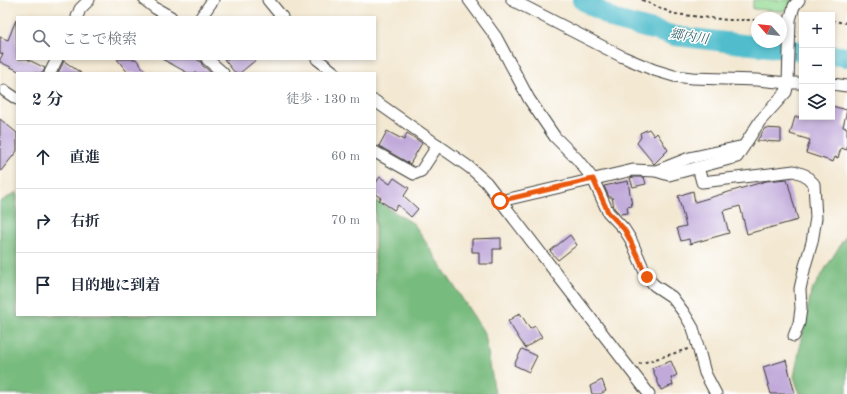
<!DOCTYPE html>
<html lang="ja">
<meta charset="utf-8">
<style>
:root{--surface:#fff;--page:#f6f6f7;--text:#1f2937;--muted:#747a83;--line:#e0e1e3}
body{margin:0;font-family:"Old Standard TT","Noto Serif JP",serif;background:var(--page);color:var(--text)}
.controls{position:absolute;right:12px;top:12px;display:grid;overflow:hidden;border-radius:0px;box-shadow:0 2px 6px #0003}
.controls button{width:36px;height:36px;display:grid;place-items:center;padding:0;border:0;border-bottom:1px solid var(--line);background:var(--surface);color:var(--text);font:20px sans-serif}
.compass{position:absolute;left:751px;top:12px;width:36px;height:36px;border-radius:50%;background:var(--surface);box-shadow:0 2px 6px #0003;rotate:297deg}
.stop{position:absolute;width:12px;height:12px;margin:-9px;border:3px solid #ea580c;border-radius:50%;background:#fff}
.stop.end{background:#ea580c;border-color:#fff;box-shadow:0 1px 4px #0008}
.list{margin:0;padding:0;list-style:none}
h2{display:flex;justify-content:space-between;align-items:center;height:52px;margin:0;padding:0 16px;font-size:17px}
h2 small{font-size:13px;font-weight:400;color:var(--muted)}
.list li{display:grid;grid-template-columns:26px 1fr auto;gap:12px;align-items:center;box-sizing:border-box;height:64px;padding:0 16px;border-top:1px solid var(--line)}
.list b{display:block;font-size:15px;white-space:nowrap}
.list em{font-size:13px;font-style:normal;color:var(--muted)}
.icon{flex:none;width:22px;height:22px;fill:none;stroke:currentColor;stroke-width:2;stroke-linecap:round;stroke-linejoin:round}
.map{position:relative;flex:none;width:847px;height:394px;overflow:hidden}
.search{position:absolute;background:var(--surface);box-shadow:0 2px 6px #0003;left:16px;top:16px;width:360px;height:44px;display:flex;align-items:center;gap:10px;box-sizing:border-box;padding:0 14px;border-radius:0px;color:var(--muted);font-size:15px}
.panel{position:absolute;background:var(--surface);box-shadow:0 2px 6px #0003;left:16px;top:72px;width:360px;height:244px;border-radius:0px}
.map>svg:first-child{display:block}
.green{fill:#95db94;stroke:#587c58}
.forest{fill:#78bb7e;stroke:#4a6c4d}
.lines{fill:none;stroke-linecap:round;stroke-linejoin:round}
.river{stroke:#51bdcc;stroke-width:20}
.building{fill:#c1aada}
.minor-casing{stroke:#3c3b37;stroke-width:13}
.path{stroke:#3c3b37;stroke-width:2;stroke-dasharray:3 3;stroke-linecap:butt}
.minor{stroke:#fff;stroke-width:11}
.route{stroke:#ea580c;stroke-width:5}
.labels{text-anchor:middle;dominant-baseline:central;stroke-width:3;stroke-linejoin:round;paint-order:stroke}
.water-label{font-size:13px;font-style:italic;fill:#34646b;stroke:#fff}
</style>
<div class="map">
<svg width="847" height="394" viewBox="0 0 847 394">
<rect width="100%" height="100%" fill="#fff"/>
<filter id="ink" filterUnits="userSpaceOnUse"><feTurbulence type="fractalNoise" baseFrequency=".025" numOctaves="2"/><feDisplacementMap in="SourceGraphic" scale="8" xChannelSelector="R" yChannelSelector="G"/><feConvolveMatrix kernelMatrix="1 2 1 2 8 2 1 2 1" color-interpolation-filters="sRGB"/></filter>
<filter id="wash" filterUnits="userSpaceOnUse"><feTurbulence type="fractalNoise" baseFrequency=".012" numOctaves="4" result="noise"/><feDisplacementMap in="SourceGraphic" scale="16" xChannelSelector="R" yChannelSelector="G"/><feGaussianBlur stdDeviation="0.9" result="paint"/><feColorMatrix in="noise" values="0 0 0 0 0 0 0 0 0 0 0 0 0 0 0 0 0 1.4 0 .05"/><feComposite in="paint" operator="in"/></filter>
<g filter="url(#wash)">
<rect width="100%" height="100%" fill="#f3e8d2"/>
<!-- green -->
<polygon class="green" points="753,0 793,0 784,11 753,9"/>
<!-- forest -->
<g class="forest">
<polygon points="17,192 17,315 375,315 375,200 414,224 485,334 495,394 0,394 0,202"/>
<polygon points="847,234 847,394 800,394 794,377 811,292"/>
</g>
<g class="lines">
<!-- river -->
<g class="river">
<polyline points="582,0 615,20 675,36 802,51"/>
<polyline points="832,55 847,57"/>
</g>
</g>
<g id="blocks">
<!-- building -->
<g class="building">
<polygon points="16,20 17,59 27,59 45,68 43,73 23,73 0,62 0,59 3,54 0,53 0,37 8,40"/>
<polygon points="117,59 136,59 147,73 128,73"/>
<polygon points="162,59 196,59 200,61 203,66 212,73 188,73"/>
<polygon points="224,59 257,59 240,73 235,73"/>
<polygon points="64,61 81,73 58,73"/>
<polygon points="832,106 847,110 843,127 847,128 847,150 841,148 838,158 835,157 833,162 806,153 810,140 790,134 795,117 832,117"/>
<polygon points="0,119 17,133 17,151 0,172"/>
<polygon points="765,128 781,129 781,142 757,141"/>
<polygon points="649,129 654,136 657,133 668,150 654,164 637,143 641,137 640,133"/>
<polygon points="387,131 404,140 407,133 422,143 410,164 379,146"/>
<polygon points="380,177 390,184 394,178 409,188 404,196 418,209 411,217 398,205 394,210 379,200 381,198 375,194 375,184"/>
<polygon points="634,177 644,177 646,184 633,187 630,178"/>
<polygon points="787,179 798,220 747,234 740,206 723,211 729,233 690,244 689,239 681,241 677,228 686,226 678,196 693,191 695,202 766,181"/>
<polygon points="628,181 632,206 627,207 628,213 620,214 614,208 612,197 609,197 604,186"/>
<polygon points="570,235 577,245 558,260 550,251"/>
<polygon points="501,238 501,249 493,249 493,264 479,264 479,252 472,252 472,239"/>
<polygon points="520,313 530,329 535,326 542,337 525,348 508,321"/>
<polygon points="522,349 537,356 529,372 514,365"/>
<polygon points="786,360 795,394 771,394 763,367"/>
<polygon points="671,361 677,375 671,378 673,385 661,390 652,368"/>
<polygon points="602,380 606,391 600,394 592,394 590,386"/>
</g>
</g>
</g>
<g filter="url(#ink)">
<use href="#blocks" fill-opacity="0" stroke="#3c3b37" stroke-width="1"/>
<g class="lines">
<defs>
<g id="minor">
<polyline points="145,0 155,8 171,17"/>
<polyline points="268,0 282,17"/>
<polyline points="469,0 496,37 529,99 555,137 577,159 593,179 608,212 624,229 631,240 647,277 654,285 672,297 684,313 693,328 705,373 716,394"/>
<polyline points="512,0 623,57 654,70 674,76 692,78 757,80 788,83 802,83"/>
<polyline points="77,17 80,9 89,0"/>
<polyline points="201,17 213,0"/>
<polyline points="207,59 223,73"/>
<polyline points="317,59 335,73"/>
<polyline points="50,73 57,59"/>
<polyline points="832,84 847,86"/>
<polyline points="5,91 17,99"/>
<polyline points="375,101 469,167 486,182 649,394"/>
<polyline points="375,152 414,174 421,171 438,145"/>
<polyline points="698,167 702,182 794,171 805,175 814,184 816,218 812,242 805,266 800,289 801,309 799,323 794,336"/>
<polyline points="656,171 669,175 737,157 744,146"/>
<polyline points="500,201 633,170 656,171 689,158 744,146 760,121 786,92 788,83 790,20 794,6 799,0"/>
</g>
</defs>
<!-- minor casing -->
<use href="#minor" class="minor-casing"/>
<!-- path -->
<g class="path">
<polyline points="642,0 674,14 728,20 757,20"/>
<polyline points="832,21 847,23"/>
<polyline points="639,364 688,349"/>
</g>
<!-- minor -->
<use href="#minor" class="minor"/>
</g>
</g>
<g class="lines" filter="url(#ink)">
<!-- route -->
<polyline class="route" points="500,201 593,179 608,212 624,229 630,240 647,277"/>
</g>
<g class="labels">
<!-- water labels -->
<g class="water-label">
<text transform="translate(689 37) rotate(9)">郷内川</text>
</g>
</g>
</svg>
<div class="controls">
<button>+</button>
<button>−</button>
<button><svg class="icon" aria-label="layers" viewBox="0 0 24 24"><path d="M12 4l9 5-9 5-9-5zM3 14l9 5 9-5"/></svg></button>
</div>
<svg class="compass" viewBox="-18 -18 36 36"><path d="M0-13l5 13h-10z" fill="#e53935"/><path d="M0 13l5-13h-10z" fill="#747a83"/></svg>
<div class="stop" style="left:500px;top:201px"></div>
<div class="stop end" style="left:647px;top:277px"></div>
<div class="search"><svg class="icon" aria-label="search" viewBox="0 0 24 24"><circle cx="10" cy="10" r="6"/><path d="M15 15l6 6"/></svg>ここで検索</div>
<section class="panel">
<h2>2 分<small>徒歩 · 130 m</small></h2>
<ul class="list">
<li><svg class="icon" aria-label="ahead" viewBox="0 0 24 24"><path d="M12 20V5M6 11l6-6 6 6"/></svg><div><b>直進</b></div><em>60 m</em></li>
<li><svg class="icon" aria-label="right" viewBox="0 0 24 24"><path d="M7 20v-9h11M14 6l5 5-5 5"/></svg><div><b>右折</b></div><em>70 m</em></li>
<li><svg class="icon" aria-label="arrive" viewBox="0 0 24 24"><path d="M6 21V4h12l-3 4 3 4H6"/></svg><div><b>目的地に到着</b></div></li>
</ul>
</section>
</div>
